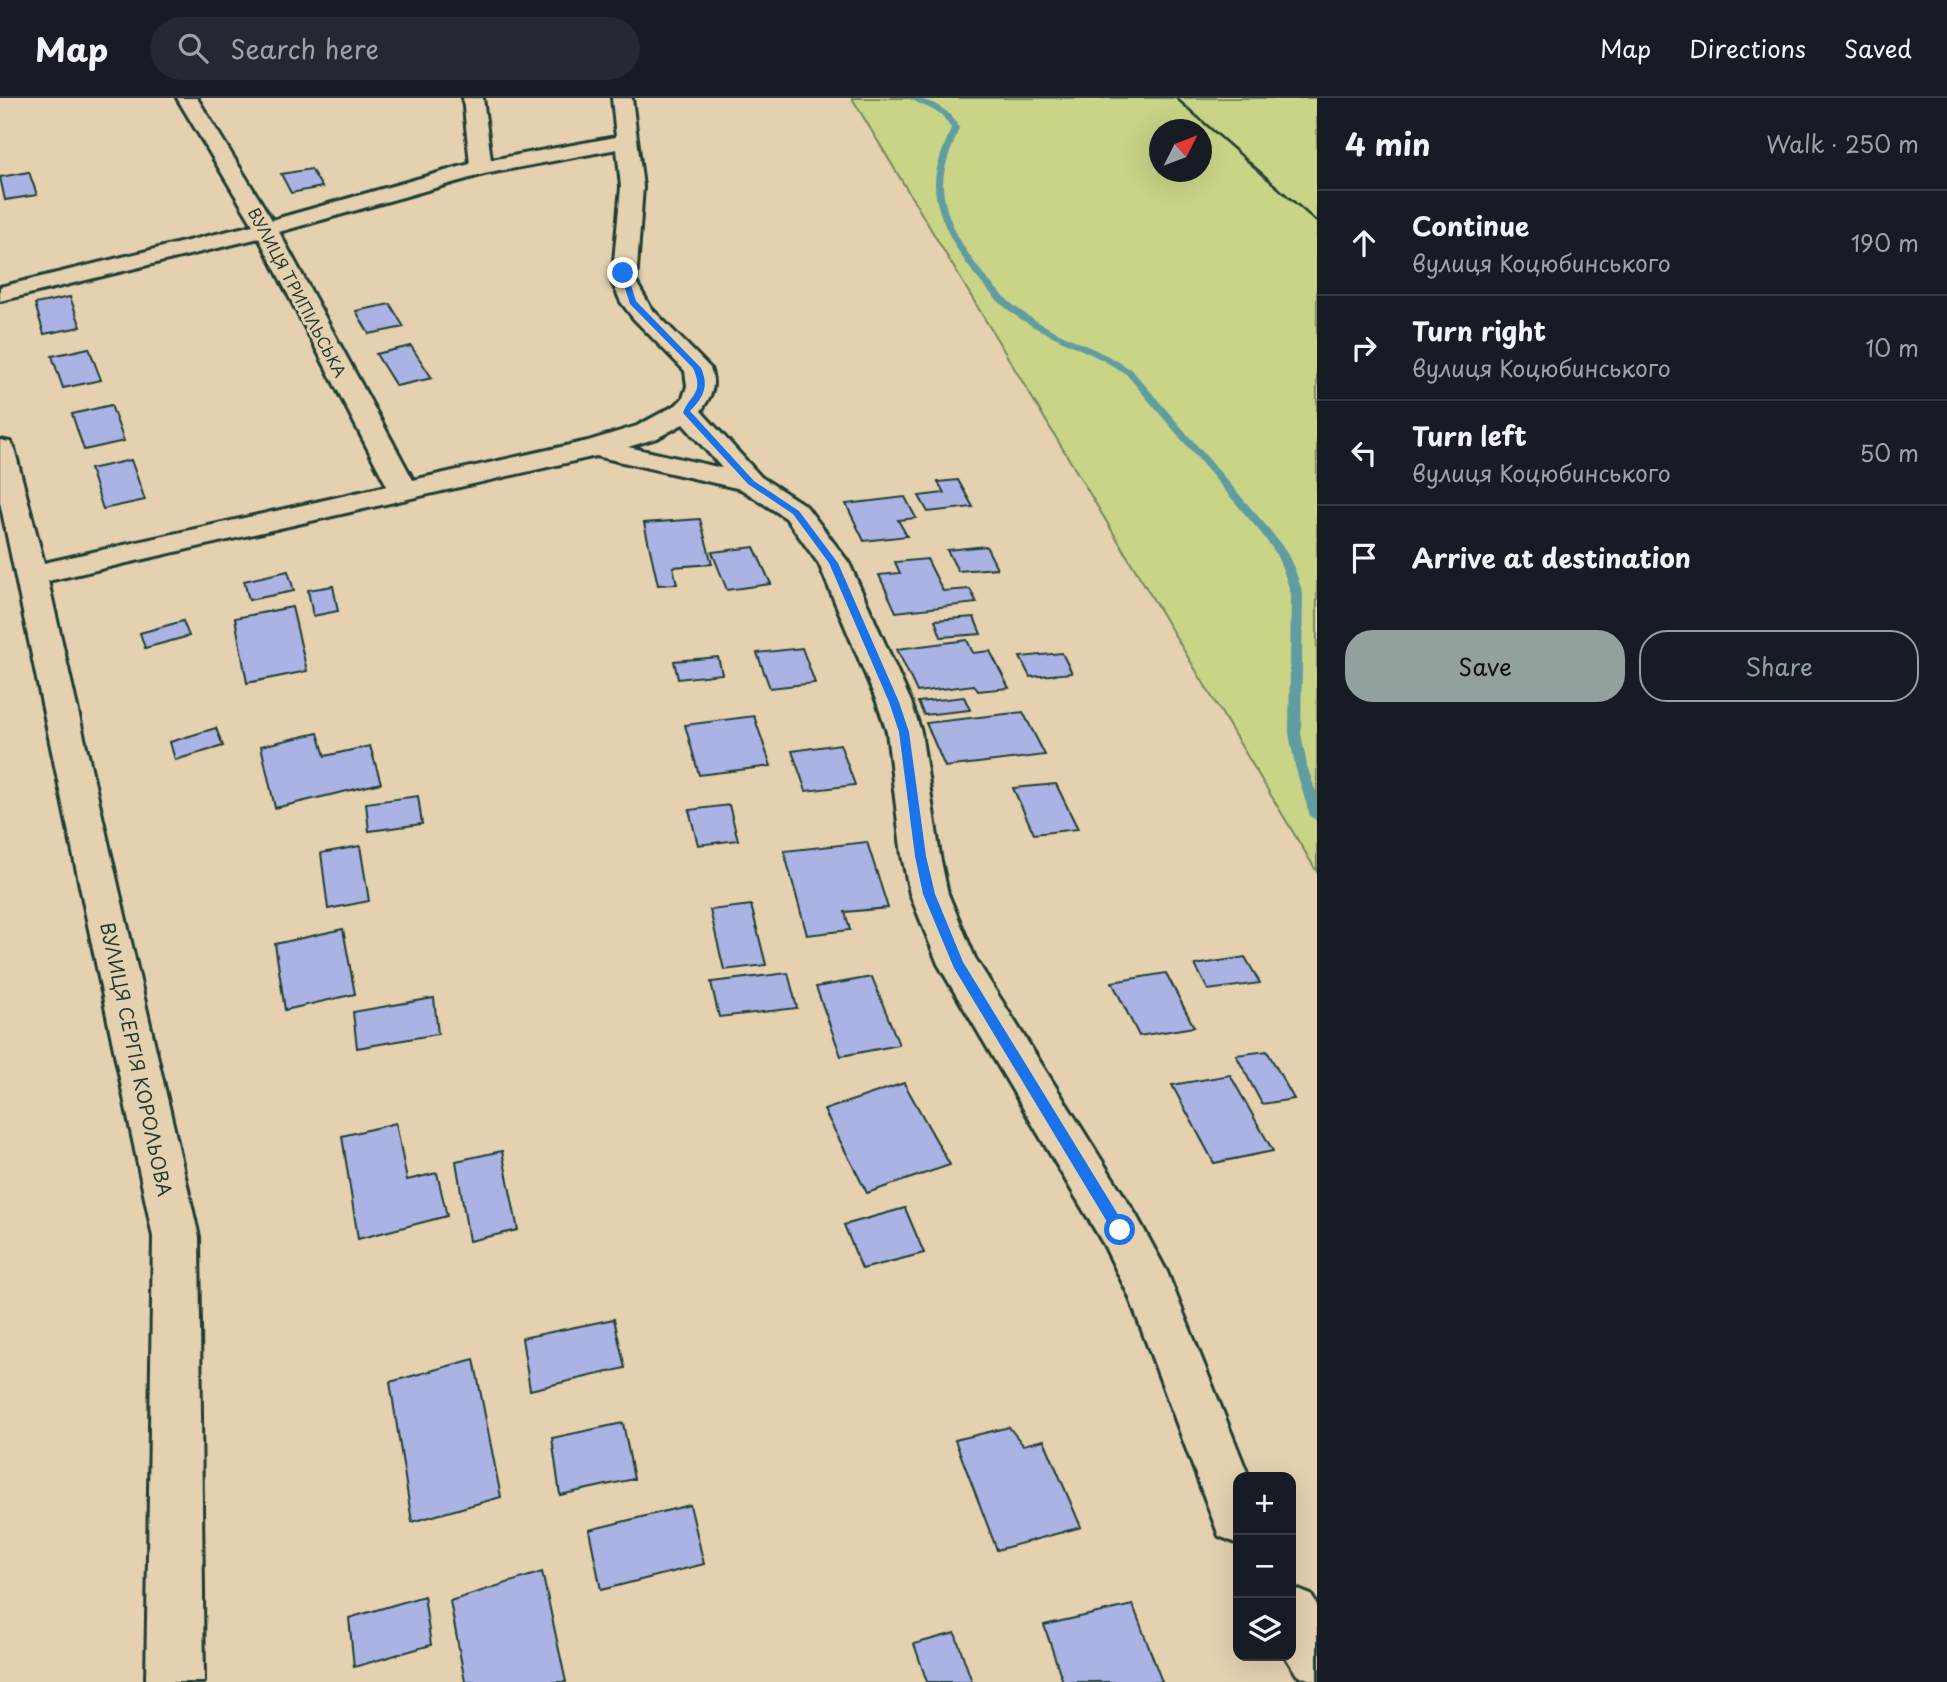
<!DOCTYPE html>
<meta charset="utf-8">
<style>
:root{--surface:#171b24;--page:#242831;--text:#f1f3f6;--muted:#9ea1a6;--line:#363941;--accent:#92a19f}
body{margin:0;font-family:"Playpen Sans",sans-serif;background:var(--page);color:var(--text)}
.controls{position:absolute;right:21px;bottom:21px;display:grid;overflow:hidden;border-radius:14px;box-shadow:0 7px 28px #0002}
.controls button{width:63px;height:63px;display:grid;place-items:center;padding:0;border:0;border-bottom:2px solid var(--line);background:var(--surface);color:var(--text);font:35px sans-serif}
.compass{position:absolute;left:1149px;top:21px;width:63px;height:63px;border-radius:50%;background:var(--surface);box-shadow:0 7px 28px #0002;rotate:48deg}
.stop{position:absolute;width:21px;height:21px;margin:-16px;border:5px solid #1a73e8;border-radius:50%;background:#fff}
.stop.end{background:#1a73e8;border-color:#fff;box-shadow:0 2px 7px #0008}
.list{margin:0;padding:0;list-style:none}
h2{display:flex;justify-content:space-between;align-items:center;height:91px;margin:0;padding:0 28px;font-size:30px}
h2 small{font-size:23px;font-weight:400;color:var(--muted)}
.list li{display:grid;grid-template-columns:46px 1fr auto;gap:21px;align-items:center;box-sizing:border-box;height:105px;padding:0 28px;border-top:2px solid var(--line)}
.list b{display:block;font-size:26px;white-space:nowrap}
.list p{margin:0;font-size:23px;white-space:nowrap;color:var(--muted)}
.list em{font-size:23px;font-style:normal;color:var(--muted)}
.actions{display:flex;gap:14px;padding:21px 28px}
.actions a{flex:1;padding:16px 0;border:2px solid var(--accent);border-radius:28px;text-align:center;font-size:24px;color:var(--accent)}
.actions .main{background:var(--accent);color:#111}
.icon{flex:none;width:38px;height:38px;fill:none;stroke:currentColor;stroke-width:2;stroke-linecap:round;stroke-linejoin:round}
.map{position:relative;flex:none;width:1317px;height:1584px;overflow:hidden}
header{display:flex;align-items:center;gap:42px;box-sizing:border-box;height:98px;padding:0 35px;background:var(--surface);border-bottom:2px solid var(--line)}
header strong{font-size:33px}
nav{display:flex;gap:38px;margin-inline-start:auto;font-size:24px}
.search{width:490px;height:63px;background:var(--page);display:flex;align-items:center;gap:18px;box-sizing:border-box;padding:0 24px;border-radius:38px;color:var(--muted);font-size:26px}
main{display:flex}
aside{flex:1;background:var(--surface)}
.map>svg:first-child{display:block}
.green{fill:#c9d487;stroke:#74885e;stroke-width:2;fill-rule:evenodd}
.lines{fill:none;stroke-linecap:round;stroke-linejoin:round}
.stream{fill:#609ca0;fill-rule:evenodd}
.building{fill:#aab3e3;stroke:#1f3d34;stroke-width:2}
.minor-casing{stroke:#1f3d34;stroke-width:6}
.minor{fill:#e5d1af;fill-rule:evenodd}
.rail{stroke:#1f3d34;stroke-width:2.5}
.route{fill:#1a73e8}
.labels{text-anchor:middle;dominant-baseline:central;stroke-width:6;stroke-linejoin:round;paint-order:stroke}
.far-street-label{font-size:16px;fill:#1f3d34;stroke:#e5d1af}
.street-label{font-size:19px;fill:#1f3d34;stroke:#e5d1af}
</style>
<header>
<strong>Map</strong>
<div class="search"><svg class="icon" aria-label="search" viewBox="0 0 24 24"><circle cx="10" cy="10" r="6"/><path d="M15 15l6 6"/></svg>Search here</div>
<nav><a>Map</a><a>Directions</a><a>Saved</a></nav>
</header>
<main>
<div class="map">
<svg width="1317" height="1584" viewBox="0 0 1317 1584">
<rect width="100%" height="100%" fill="#e5d1af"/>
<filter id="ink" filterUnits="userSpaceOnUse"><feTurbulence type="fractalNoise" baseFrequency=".0143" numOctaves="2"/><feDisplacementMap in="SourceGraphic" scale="14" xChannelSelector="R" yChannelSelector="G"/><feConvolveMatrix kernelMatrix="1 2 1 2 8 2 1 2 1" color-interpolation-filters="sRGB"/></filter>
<g filter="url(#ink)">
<!-- green -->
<path class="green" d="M852 0H1317V774ZM1160 32H1202V74H1160Z"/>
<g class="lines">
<!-- stream -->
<path class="stream" d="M908 0C928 0 951 11 959 30 953 48 943 67 943 87 943 132 991 194 1028 218 1061 239 1099 250 1132 272L1269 431 1286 453 1295 472 1303 496 1301 635 1307 668 1317 697V723L1310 718 1295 668 1289 635 1291 496 1283 472 1275 454 1261 435 1126 276C1093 254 1055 242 1022 222 984 198 935 132 935 86 935 67 945 48 951 30L941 16Z"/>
</g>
<!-- building -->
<g class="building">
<polygon points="311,71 322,89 291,95 281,76"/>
<polygon points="29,74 37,97 5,102 0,79"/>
<polygon points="70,199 81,229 44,236 35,206"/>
<polygon points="390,206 404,229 369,236 356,213"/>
<polygon points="411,248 432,280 396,288 376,256"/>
<polygon points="89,250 101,282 63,290 52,258"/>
<polygon points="111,307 124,343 84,352 72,316"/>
<polygon points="131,362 145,402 103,411 90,371"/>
<polygon points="958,382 973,409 928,414 919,398 944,395 938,384"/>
<polygon points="905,399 916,420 898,422 907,438 864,443 846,406"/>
<polygon points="700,421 712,466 673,469 677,486 658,487 644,425"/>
<polygon points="986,448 997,470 958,473 947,452"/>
<polygon points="754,449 771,486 727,492 712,454"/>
<polygon points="927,461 943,493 970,491 977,505 896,514 879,477 900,475 895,464"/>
<polygon points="288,473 294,493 249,502 244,483"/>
<polygon points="333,488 338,513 313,518 308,492"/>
<polygon points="292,509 307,573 247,585 235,520"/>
<polygon points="974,519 981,536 941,539 935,522"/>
<polygon points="183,523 189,538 145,550 140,535"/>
<polygon points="967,542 973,555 990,553 1009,590 978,593 974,587 917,594 897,551"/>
<polygon points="802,550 815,585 770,590 757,555"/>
<polygon points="1062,555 1072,575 1030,579 1020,559"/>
<polygon points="718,559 722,576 678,581 674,563"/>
<polygon points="964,599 970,612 924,617 918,604"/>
<polygon points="1023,614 1045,657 945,669 926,625"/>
<polygon points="754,618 771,668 699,677 685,627"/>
<polygon points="216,630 223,648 175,662 170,644"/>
<polygon points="318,635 325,658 370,648 381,685 275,710 261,648"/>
<polygon points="840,646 855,687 806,693 792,653"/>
<polygon points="1056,686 1078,731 1034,736 1013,690"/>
<polygon points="418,698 422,726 369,733 366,705"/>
<polygon points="729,707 738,742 698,747 689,712"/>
<polygon points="867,744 888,810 845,814 850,832 807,837 784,753"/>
<polygon points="360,748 369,803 328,811 321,755"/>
<polygon points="751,807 766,867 724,872 710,812"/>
<polygon points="343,831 355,896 285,912 275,846"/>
<polygon points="1245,859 1260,885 1208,892 1195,867"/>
<polygon points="788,875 797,910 719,919 711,884"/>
<polygon points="1166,875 1194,929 1139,938 1112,884"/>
<polygon points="872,879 899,947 841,958 816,889"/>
<polygon points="434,900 438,936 357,950 353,914"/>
<polygon points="1267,953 1294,1001 1262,1006 1236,957"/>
<polygon points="1230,977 1273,1053 1214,1065 1172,987"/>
<polygon points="904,985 950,1067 867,1095 824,1012"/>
<polygon points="396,1025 407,1082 437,1075 447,1118 358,1141 342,1038"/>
<polygon points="502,1053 518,1132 469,1143 456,1063"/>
<polygon points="905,1110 924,1155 862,1171 844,1127"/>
<polygon points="614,1221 625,1270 530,1292 522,1240"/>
<polygon points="474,1261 501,1399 412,1424 390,1284"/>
<polygon points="623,1325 634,1381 560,1397 552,1340"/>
<polygon points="1009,1329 1023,1347 1044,1342 1081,1429 997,1452 955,1342"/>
<polygon points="690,1407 704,1466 601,1492 589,1432"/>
<polygon points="542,1474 566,1584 465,1584 450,1503"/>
<polygon points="424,1498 431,1547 354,1569 349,1520"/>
<polygon points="1133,1507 1162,1584 1063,1584 1044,1527"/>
<polygon points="955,1535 972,1584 927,1584 914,1546"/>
</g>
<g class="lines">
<defs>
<g id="minor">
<path d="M177 0H197L272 122 470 66 463 0H483L491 62 616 39 612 0H632L643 89 636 184 651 210 710 270C717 288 711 298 701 313L761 379 806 408 849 465 911 604 921 634 940 758 948 796 975 860 1136 1117 1167 1174 1249 1379H1238V1446L1219 1438 1129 1198 1104 1147 938 866 910 796 902 758 887 634 877 604 819 466 786 420 741 391 596 358 48 483 199 1139 204 1584H146L153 1139 0 404V342L10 344 14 350 44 465 387 388 259 140 0 203V189L253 127ZM617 51 621 89 612 184 621 204 633 220 685 273 687 288 683 300 676 307 637 328 588 343 413 382 279 134 484 76ZM683 326 722 370 628 349 657 340Z"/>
<polygon points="1291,1489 1311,1497 1317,1507 1317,1584 1297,1577 1285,1558 1291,1558"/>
</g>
</defs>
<!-- minor casing -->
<use href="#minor" class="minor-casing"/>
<!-- minor -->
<use href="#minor" class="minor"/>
<!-- rail -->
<polyline class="rail" points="1176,0 1317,124"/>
</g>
</g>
<!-- route -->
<path class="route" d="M623 173 627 175 636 203 701 270C709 288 704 299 690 313L754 383 799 413 838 465 899 604 909 634 926 758 935 796 963 864 1125 1128V1137H1115L954 870 923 796 915 758 899 634 889 604 829 465 793 416 748 386 683 315C689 297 705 296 693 270L630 206 620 175Z"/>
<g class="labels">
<!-- far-street labels -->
<g class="far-street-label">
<text transform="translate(298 194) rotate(62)">ВУЛИЦЯ ТРИПІЛЬСЬКА</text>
</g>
<!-- street labels -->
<g class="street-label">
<text transform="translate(137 961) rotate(78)">ВУЛИЦЯ СЕРГІЯ КОРОЛЬОВА</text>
</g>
</g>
</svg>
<div class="controls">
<button>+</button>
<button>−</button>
<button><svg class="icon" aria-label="layers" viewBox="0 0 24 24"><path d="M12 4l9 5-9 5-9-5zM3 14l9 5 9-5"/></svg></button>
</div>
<svg class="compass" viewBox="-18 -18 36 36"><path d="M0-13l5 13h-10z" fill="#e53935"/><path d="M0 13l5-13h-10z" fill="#9ea1a6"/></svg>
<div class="stop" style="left:1120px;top:1132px"></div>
<div class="stop end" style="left:623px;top:175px"></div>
</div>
<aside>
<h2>4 min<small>Walk · 250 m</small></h2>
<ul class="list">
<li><svg class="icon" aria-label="ahead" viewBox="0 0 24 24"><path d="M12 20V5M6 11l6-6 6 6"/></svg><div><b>Continue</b><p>вулиця Коцюбинського</p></div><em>190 m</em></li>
<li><svg class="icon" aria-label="right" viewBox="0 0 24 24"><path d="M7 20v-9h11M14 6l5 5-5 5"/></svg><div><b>Turn right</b><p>вулиця Коцюбинського</p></div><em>10 m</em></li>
<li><svg class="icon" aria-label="left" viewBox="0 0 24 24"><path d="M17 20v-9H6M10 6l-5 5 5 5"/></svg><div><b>Turn left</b><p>вулиця Коцюбинського</p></div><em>50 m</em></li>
<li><svg class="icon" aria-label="arrive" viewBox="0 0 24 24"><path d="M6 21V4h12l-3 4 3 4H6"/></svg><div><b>Arrive at destination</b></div></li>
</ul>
<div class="actions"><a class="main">Save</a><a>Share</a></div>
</aside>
</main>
